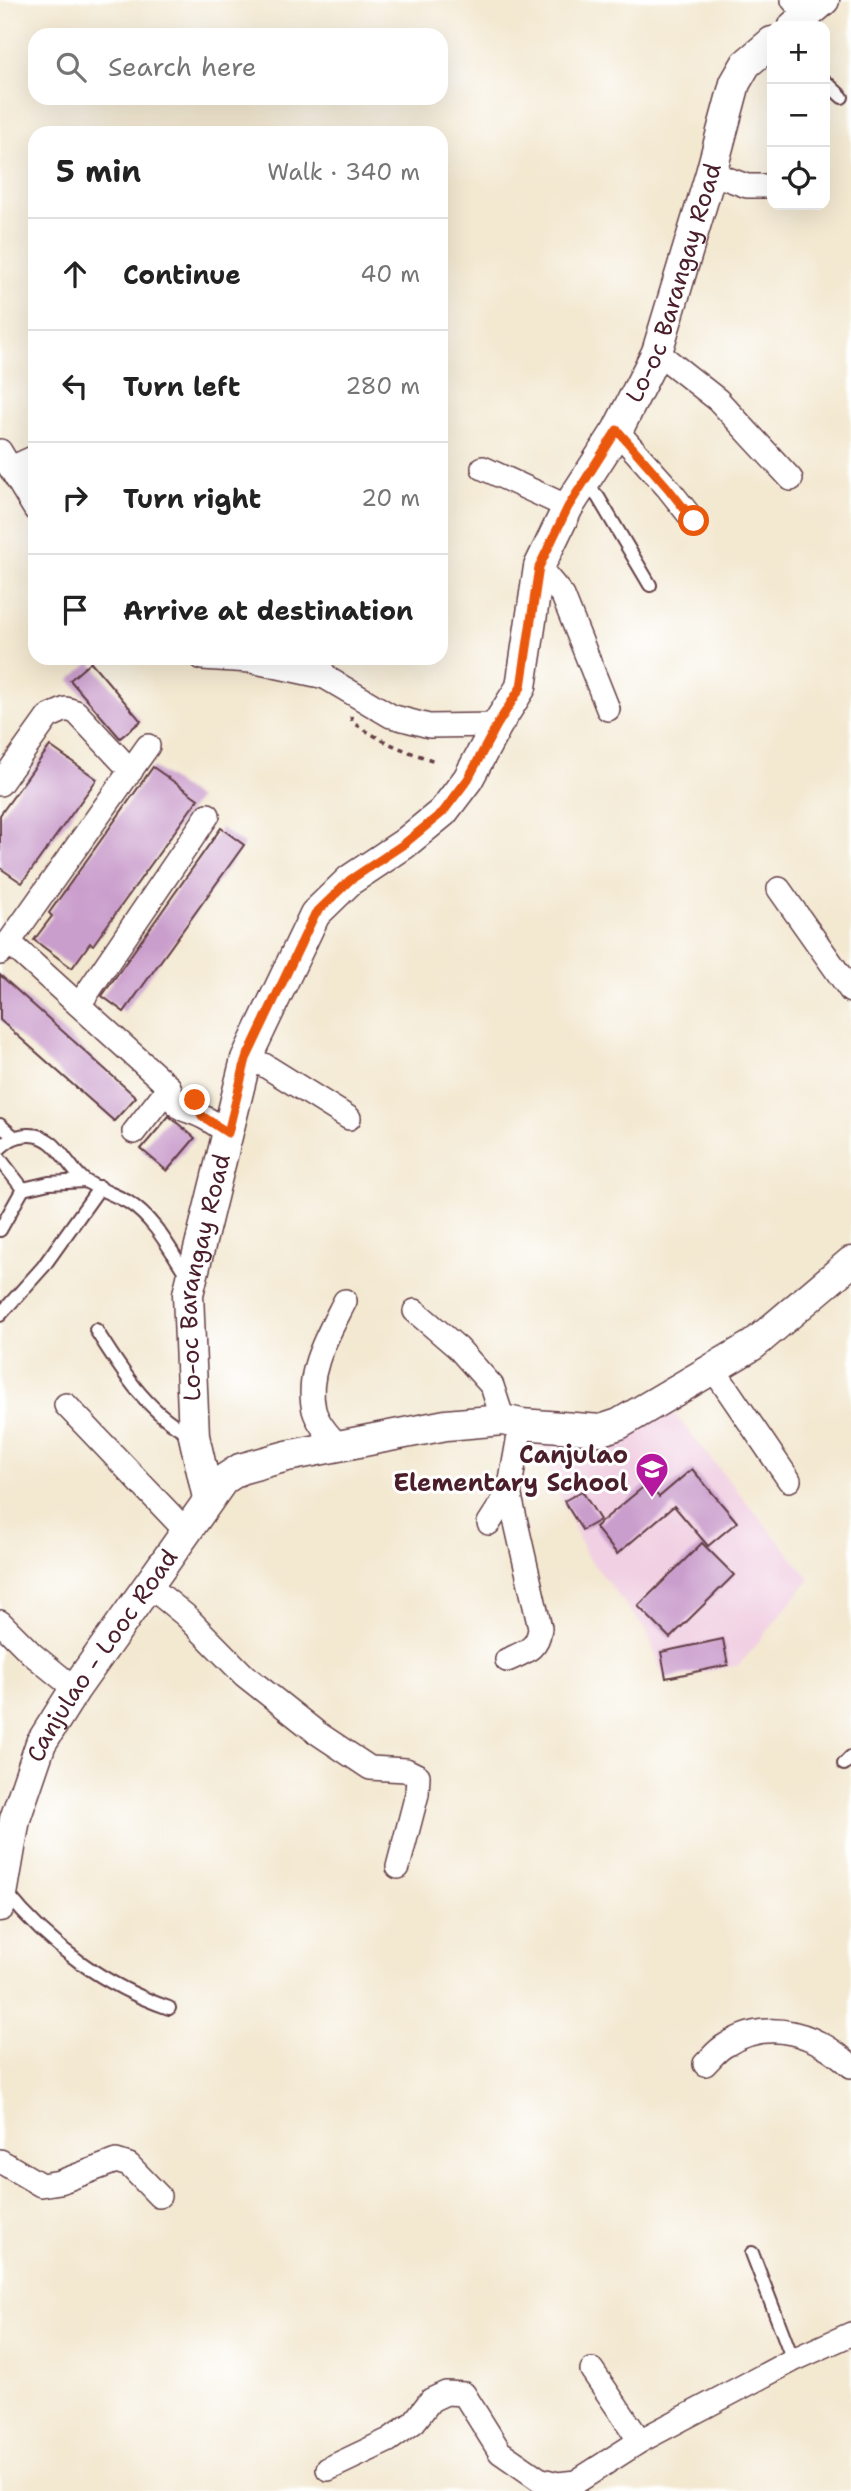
<!DOCTYPE html>
<meta charset="utf-8">
<style>
:root{--surface:#fff;--page:#f6f6f6;--text:#222;--muted:#767676;--line:#e0e0e0}
body{margin:0;font-family:"Shantell Sans",sans-serif;background:var(--page);color:var(--text)}
.controls{position:absolute;right:21px;top:21px;display:grid;overflow:hidden;border-radius:14px;box-shadow:0 7px 28px #0002}
.controls button{width:63px;height:63px;display:grid;place-items:center;padding:0;border:0;border-bottom:2px solid var(--line);background:var(--surface);color:var(--text);font:35px sans-serif}
.stop{position:absolute;width:21px;height:21px;margin:-16px;border:5px solid #ea580c;border-radius:50%;background:#fff}
.stop.end{background:#ea580c;border-color:#fff;box-shadow:0 2px 7px #0008}
.list{margin:0;padding:0;list-style:none}
h2{display:flex;justify-content:space-between;align-items:center;height:91px;margin:0;padding:0 28px;font-size:30px}
h2 small{font-size:23px;font-weight:400;color:var(--muted)}
.list li{display:grid;grid-template-columns:46px 1fr auto;gap:21px;align-items:center;box-sizing:border-box;height:112px;padding:0 28px;border-top:2px solid var(--line)}
.list b{display:block;font-size:26px;white-space:nowrap}
.list em{font-size:23px;font-style:normal;color:var(--muted)}
.icon{flex:none;width:38px;height:38px;fill:none;stroke:currentColor;stroke-width:2;stroke-linecap:round;stroke-linejoin:round}
.map{position:relative;flex:none;width:851px;height:2491px;overflow:hidden}
.search{position:absolute;background:var(--surface);box-shadow:0 7px 28px #0002;left:28px;top:28px;width:420px;height:77px;display:flex;align-items:center;gap:18px;box-sizing:border-box;padding:0 24px;border-radius:21px;color:var(--muted);font-size:26px}
.panel{position:absolute;background:var(--surface);box-shadow:0 7px 28px #0002;left:28px;top:126px;width:420px;height:539px;border-radius:21px}
.map>svg:first-child{display:block}
.built{fill:#f1d0e3}
.building{fill:#ca9ecc}
.lines{fill:none;stroke-linecap:round;stroke-linejoin:round}
.service-casing{stroke:#633d44;stroke-width:16}
.minor-casing{stroke:#633d44;stroke-width:26}
.tertiary-casing{stroke:#633d44;stroke-width:33}
.path{stroke:#633d44;stroke-width:3.5;stroke-dasharray:5 5;stroke-linecap:butt}
.service{stroke:#fff;stroke-width:12}
.minor{stroke:#fff;stroke-width:23}
.tertiary{stroke:#fff;stroke-width:30}
.route{stroke:#ea580c;stroke-width:9}
.labels{text-anchor:middle;dominant-baseline:central;stroke-width:6;stroke-linejoin:round;paint-order:stroke}
.street-label{font-size:24px;fill:#4a1f2b;stroke:#fff}
.poi-label{font-size:24px;font-weight:bold;fill:#4a1f2b;stroke:#fff;text-anchor:end}
</style>
<div class="map">
<svg width="851" height="2491" viewBox="0 0 851 2491">
<rect width="100%" height="100%" fill="#fff"/>
<filter id="ink" filterUnits="userSpaceOnUse"><feTurbulence type="fractalNoise" baseFrequency=".0143" numOctaves="2"/><feDisplacementMap in="SourceGraphic" scale="14" xChannelSelector="R" yChannelSelector="G"/><feConvolveMatrix kernelMatrix="1 2 1 2 8 2 1 2 1" color-interpolation-filters="sRGB"/></filter>
<filter id="wash" filterUnits="userSpaceOnUse"><feTurbulence type="fractalNoise" baseFrequency=".00686" numOctaves="4" result="noise"/><feDisplacementMap in="SourceGraphic" scale="28" xChannelSelector="R" yChannelSelector="G"/><feGaussianBlur stdDeviation="1.57" result="paint"/><feColorMatrix in="noise" values="0 0 0 0 0 0 0 0 0 0 0 0 0 0 0 0 0 1.4 0 .05"/><feComposite in="paint" operator="in"/></filter>
<g filter="url(#wash)">
<rect width="100%" height="100%" fill="#f3e8d0"/>
<!-- built -->
<polygon class="built" points="671,1410 810,1579 739,1665 664,1680 648,1633 587,1556 535,1441 611,1439"/>
<g id="blocks">
<!-- building -->
<g class="building">
<polygon points="91,662 141,721 120,738 70,680"/>
<polygon points="50,746 97,779 22,883 0,868 0,815"/>
<polygon points="153,767 198,799 93,945 90,943 72,968 34,940 52,916 49,913"/>
<polygon points="221,828 244,845 124,1012 102,996"/>
<polygon points="0,975 136,1097 114,1121 0,1020"/>
<polygon points="169,1116 195,1138 167,1171 141,1149"/>
<polygon points="692,1469 737,1522 708,1546 674,1506 617,1554 595,1527 647,1484 659,1497"/>
<polygon points="582,1491 600,1520 582,1530 564,1501"/>
<polygon points="702,1543 734,1575 670,1638 638,1606"/>
<polygon points="723,1639 728,1665 666,1678 661,1652"/>
</g>
</g>
</g>
<g filter="url(#ink)">
<use href="#blocks" fill-opacity="0" stroke="#633d44" stroke-width="2"/>
<g class="lines">
<defs>
<g id="service">
<polyline points="825,81 842,97"/>
<polyline points="585,483 598,497 650,585"/>
<polyline points="0,1125 13,1136"/>
<path d="M0 1148C10 1139 15 1136 28 1135 57 1134 65 1165 84 1180 93 1187 116 1195 128 1202 155 1219 171 1251 188 1277"/>
<polyline points="0,1159 23,1189 0,1230"/>
<polyline points="23,1189 49,1183 85,1181"/>
<polyline points="0,1315 43,1267 100,1187"/>
<path d="M96 1330C122 1371 148 1415 194 1436"/>
<polyline points="844,1764 851,1757"/>
<path d="M6 1892C48 1945 105 1986 169 2008"/>
<polyline points="752,2253 793,2360"/>
</g>
<g id="minor">
<polyline points="793,0 808,15"/>
<polyline points="711,173 747,186 772,186"/>
<polyline points="657,352 718,400 791,479"/>
<polyline points="617,431 667,487 694,521"/>
<polyline points="0,451 35,509"/>
<polyline points="11,468 35,457"/>
<polyline points="483,468 568,507"/>
<polyline points="539,567 563,596 608,709"/>
<polyline points="202,658 251,661 325,677"/>
<polyline points="317,658 325,677 391,716 429,726 497,725"/>
<polyline points="0,784 48,717 66,709 76,712 131,771"/>
<polyline points="779,889 851,991"/>
<path d="M9 942 169 1087C176 1114 185 1107 205 1118 213 1122 221 1128 228 1133"/>
<polyline points="0,953 9,942 148,746"/>
<polyline points="79,1005 208,815"/>
<polyline points="246,1059 264,1065 349,1118"/>
<polyline points="134,1132 169,1087"/>
<polyline points="415,1311 458,1348 492,1386 503,1420"/>
<polyline points="714,1370 789,1480"/>
<polyline points="66,1405 186,1531"/>
<path d="M339 1446C329 1436 318 1424 314 1410 305 1372 329 1333 345 1301"/>
<polyline points="489,1523 509,1492 521,1424"/>
<polyline points="148,1585 185,1615 244,1675 316,1732 370,1768 406,1770 418,1776 417,1794 398,1867"/>
<polyline points="0,1622 32,1654 75,1689"/>
<path d="M507 1660C525 1652 538 1649 540 1628L509 1492"/>
<path d="M705 2064C712 2057 718 2049 726 2045 769 2017 817 2034 851 2066"/>
<polyline points="0,2161 41,2185 60,2182 116,2161 129,2165 159,2196"/>
<polyline points="592,2370 640,2441"/>
<polyline points="328,2469 389,2440 414,2422 431,2400 446,2393 464,2394 500,2452 539,2479 558,2484 576,2482 640,2441 793,2360 851,2334"/>
</g>
<g id="tertiary">
<polyline points="794,26 824,0"/>
<path id="s1" d="M208 1498 194 1436 188 1294 246 1059 315 914 350 880 404 844 443 812 468 779 497 725 521 687 539 567 568 507 617 431 657 352 711 173 735 83 746 64 772 42"/>
<path id="s2" d="M0 1906 15 1819 41 1743 75 1689 223 1480 240 1469 287 1456 446 1425 503 1420 521 1424 601 1430 619 1424 753 1345 851 1262"/>
</g>
</defs>
<!-- service casing -->
<use href="#service" class="service-casing"/>
<!-- minor casing -->
<use href="#minor" class="minor-casing"/>
<!-- tertiary casing -->
<use href="#tertiary" class="tertiary-casing"/>
<!-- path -->
<path class="path" d="M351 716 352 721C378 741 405 751 435 761"/>
<!-- service -->
<use href="#service" class="service"/>
<!-- minor -->
<use href="#minor" class="minor"/>
<!-- tertiary -->
<use href="#tertiary" class="tertiary"/>
</g>
</g>
<g class="lines" filter="url(#ink)">
<!-- route -->
<polyline class="route" points="195,1100 202,1116 228,1133 246,1059 315,914 350,880 404,844 443,812 468,779 497,725 521,687 539,567 568,507 617,430 667,487 694,521"/>
</g>
<!-- icons -->
<defs>
<symbol id="school-pin" viewBox="-11 -11 22 30"><path d="M0 17L-7.5 6A9.5 9.5 0 1 1 7.5 6Z" fill="#b5179e" stroke="#fff"/><path d="M0-5L7-2L0 1L-7-2ZM-4 1L0 2.5L4 1V4Q0 6-4 4Z" fill="#fff"/></symbol>
</defs>
<g fill-rule="evenodd">
<use href="#school-pin" x="633" y="1450" width="38" height="52"/>
</g>
<g class="labels">
<!-- street labels -->
<g class="street-label">
<text stroke="none"><textPath href="#s1" startOffset="1358">Lo-oc Barangay Road</textPath></text>
<text stroke="none"><textPath href="#s1" startOffset="224">Lo-oc Barangay Road</textPath></text>
<text stroke="none"><textPath href="#s2" startOffset="275">Canjulao - Looc Road</textPath></text>
</g>
<!-- poi labels -->
<g class="poi-label">
<text x="628" y="1455">Canjulao<tspan x="628" dy="28">Elementary School</tspan></text>
</g>
</g>
</svg>
<div class="controls">
<button>+</button>
<button>−</button>
<button><svg class="icon" aria-label="locate" viewBox="0 0 24 24"><circle cx="12" cy="12" r="6"/><path d="M12 2v4M12 18v4M2 12h4M18 12h4"/></svg></button>
</div>
<div class="stop" style="left:694px;top:521px"></div>
<div class="stop end" style="left:195px;top:1100px"></div>
<div class="search"><svg class="icon" aria-label="search" viewBox="0 0 24 24"><circle cx="10" cy="10" r="6"/><path d="M15 15l6 6"/></svg>Search here</div>
<section class="panel">
<h2>5 min<small>Walk · 340 m</small></h2>
<ul class="list">
<li><svg class="icon" aria-label="ahead" viewBox="0 0 24 24"><path d="M12 20V5M6 11l6-6 6 6"/></svg><div><b>Continue</b></div><em>40 m</em></li>
<li><svg class="icon" aria-label="left" viewBox="0 0 24 24"><path d="M17 20v-9H6M10 6l-5 5 5 5"/></svg><div><b>Turn left</b></div><em>280 m</em></li>
<li><svg class="icon" aria-label="right" viewBox="0 0 24 24"><path d="M7 20v-9h11M14 6l5 5-5 5"/></svg><div><b>Turn right</b></div><em>20 m</em></li>
<li><svg class="icon" aria-label="arrive" viewBox="0 0 24 24"><path d="M6 21V4h12l-3 4 3 4H6"/></svg><div><b>Arrive at destination</b></div></li>
</ul>
</section>
</div>
